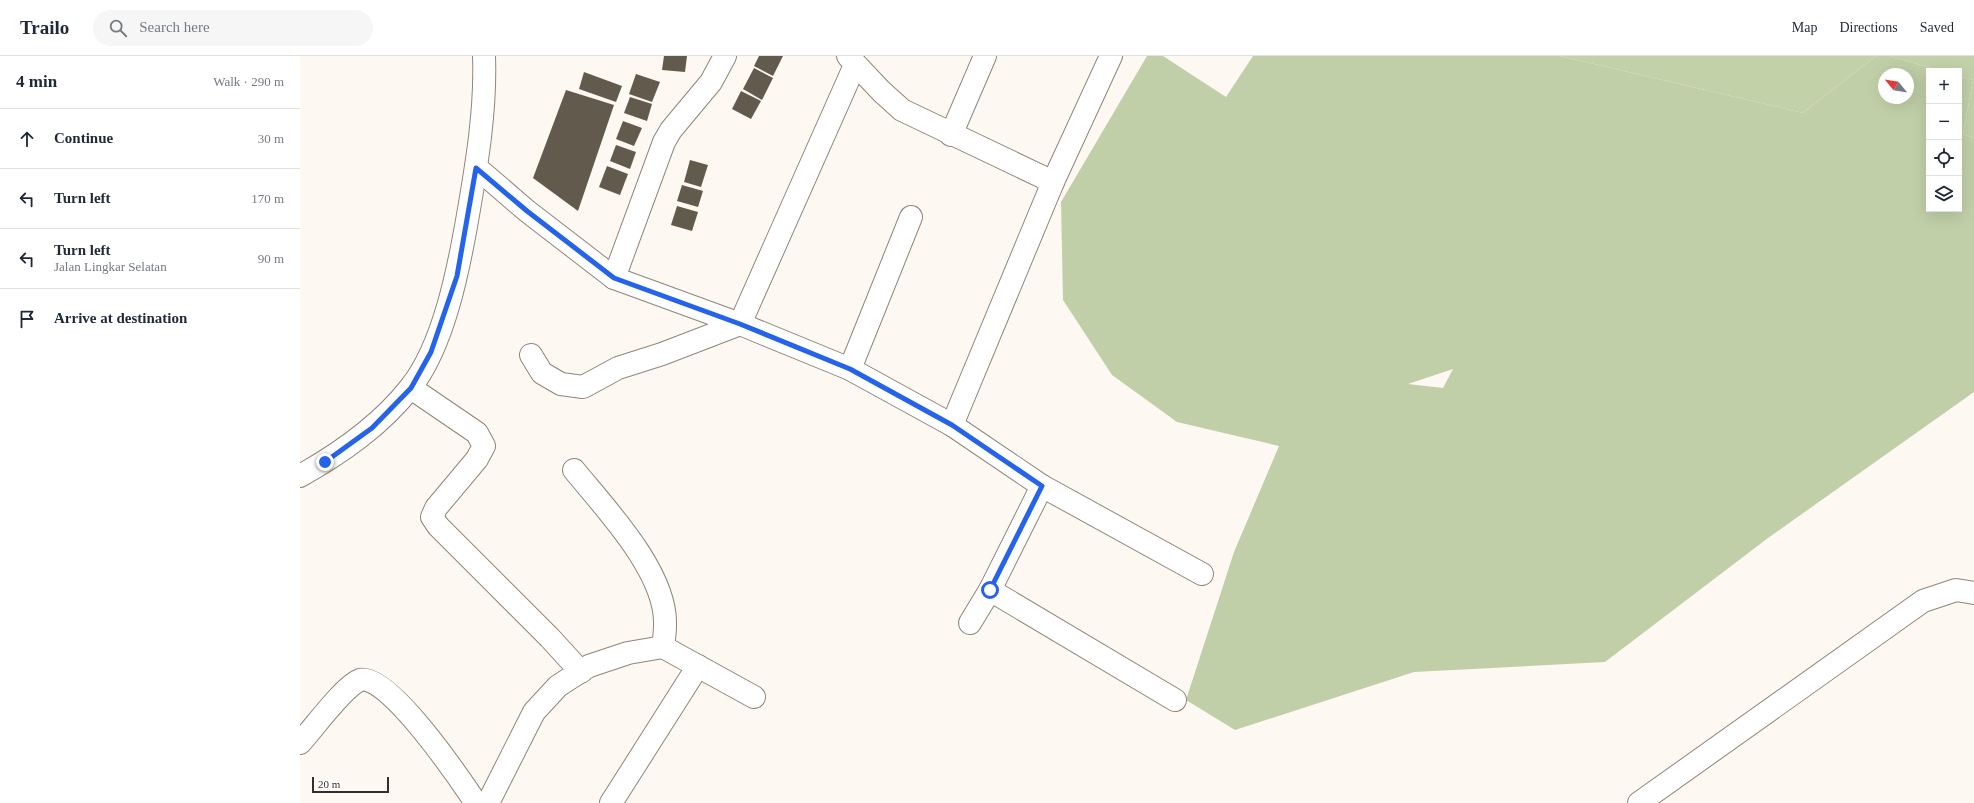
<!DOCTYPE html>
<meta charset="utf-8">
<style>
:root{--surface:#fff;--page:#f6f6f7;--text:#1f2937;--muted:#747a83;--line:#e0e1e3}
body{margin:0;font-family:Georgia,serif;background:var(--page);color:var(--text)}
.controls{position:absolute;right:12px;top:12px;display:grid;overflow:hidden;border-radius:0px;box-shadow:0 4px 16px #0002}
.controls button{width:36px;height:36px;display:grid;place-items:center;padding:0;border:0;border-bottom:1px solid var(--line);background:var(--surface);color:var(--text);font:20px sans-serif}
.compass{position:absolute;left:1578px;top:12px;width:36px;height:36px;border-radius:50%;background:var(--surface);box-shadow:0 4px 16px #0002;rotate:300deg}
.scale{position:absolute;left:12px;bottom:10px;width:77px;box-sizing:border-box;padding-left:4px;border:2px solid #342f2a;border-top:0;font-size:11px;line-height:14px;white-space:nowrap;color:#342f2a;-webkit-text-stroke:3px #fff;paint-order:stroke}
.stop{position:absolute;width:12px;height:12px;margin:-9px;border:3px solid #2563eb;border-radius:50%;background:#fff}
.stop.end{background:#2563eb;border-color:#fff;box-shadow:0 1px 4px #0008}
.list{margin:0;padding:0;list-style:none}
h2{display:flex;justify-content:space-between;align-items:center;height:52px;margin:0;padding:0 16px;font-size:17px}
h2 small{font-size:13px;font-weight:400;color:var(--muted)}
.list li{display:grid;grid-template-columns:26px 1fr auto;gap:12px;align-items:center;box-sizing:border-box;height:60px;padding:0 16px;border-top:1px solid var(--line)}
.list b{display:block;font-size:15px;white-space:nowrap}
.list p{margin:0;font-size:13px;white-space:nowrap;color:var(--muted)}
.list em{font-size:13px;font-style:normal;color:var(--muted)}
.icon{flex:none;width:22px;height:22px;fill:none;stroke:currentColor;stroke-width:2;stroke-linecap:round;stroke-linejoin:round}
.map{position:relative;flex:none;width:1674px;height:747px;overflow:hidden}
header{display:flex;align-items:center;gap:24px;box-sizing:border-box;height:56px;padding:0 20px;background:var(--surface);border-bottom:1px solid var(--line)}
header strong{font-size:19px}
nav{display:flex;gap:22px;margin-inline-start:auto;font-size:14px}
.search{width:280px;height:36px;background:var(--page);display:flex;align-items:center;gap:10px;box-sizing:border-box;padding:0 14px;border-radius:22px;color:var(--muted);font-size:15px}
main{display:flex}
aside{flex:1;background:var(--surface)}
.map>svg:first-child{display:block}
.green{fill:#c0cfa7;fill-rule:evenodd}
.forest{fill:#c2d1a8}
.building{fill:#625a4d}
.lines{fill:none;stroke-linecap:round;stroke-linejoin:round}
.minor-casing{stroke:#918479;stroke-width:24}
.major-casing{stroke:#918479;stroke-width:24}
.minor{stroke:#fff;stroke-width:22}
.major{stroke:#fff;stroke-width:22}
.route{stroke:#2563eb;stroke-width:5}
</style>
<header>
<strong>Trailo</strong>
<div class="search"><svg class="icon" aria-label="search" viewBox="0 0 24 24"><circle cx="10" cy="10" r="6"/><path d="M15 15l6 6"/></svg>Search here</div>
<nav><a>Map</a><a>Directions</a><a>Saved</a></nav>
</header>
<main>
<aside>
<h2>4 min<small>Walk · 290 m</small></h2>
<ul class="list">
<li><svg class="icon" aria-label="ahead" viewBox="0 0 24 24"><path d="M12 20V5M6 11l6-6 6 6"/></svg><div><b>Continue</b></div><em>30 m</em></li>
<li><svg class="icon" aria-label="left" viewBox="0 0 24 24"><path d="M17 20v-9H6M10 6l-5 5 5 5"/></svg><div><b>Turn left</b></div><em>170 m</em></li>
<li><svg class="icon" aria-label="left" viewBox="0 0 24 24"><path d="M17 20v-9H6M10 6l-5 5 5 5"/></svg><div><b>Turn left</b><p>Jalan Lingkar Selatan</p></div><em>90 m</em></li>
<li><svg class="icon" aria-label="arrive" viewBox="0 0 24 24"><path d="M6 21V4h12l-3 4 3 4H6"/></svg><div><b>Arrive at destination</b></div></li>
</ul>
</aside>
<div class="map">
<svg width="1674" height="747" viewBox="0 0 1674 747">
<rect width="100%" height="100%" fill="#fef8f3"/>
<!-- green -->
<path class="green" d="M847 0H863L926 41 953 0H1260L1503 57 1576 0H1590L1641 15H1629V153H1659V20L1673 24 1663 78 1674 82V336L1468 482 1305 606 1114 616 935 674 886 644 934 496 979 390 877 366 812 319 763 244 761 146ZM1584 18H1608V42H1584ZM1153 313 1143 332 1108 328Z"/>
<!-- forest -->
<g class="forest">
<polygon points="1260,0 1576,0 1503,57"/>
<polygon points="1590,0 1674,0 1674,82 1663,78 1673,24 1659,20 1659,15 1641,15"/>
</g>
<!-- building -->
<g class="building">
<polygon points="364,0 387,0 385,16 362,14"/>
<polygon points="459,0 483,0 473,20 454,10"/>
<polygon points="454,12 473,22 462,44 443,33"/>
<polygon points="284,16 322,30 316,46 279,33"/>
<polygon points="336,18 360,26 352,46 329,38"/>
<polygon points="266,34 314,49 278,155 233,122"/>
<polygon points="441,35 461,45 451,63 432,53"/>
<polygon points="330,41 352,48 347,65 324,57"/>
<polygon points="323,65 342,72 334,90 316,83"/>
<polygon points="316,89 336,96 330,113 310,105"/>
<polygon points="390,104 408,109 401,131 384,126"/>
<polygon points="307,110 328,118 320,139 299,131"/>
<polygon points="382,129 403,135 398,151 377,145"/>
<polygon points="377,150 398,156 392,175 371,169"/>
</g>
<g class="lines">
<defs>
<g id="minor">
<polyline points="548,0 581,35 602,54 753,126"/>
<polyline points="651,79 685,0"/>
<polyline points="177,112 227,155 314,222 440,268 555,9"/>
<polyline points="314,222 364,86 371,74 411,26 425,0"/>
<polyline points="231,299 242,317 261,328 283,331 318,312 362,298 440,268 550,313 652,369 742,430 902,518"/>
<polyline points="550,313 611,161"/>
<polyline points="111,332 177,377 184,390 177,403 136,452 132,461 138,470 250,582 281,616"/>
<polyline points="652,369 753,126 811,0"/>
<path d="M274 414C306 453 367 517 365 569 365 576 364 584 363 591"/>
<polyline points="742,430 690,534 875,644"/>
<polyline points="670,567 690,534"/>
<path d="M0 687C13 673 44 630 60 624 87 615 162 726 176 747"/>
<polyline points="188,747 234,656 258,630 289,610 328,597 363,591 454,641"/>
<polyline points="311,747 398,610"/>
<polyline points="1339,747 1623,545 1656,534 1674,537"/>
</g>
<path id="major" d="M0 420C41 397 80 370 110 332 144 290 159 211 168 159 177 107 186 53 184 0"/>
</defs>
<!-- minor casing -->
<use href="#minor" class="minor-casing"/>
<!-- major casing -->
<use href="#major" class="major-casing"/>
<!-- minor -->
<use href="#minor" class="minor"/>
<!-- major -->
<use href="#major" class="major"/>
</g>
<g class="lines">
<!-- route -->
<polyline class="route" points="25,406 72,372 111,332 131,296 157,220 176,112 227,155 314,222 440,268 550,313 652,369 742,430 690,534"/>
</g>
</svg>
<div class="controls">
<button>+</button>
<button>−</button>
<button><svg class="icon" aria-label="locate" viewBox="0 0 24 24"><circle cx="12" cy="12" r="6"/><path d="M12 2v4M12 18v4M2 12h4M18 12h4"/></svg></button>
<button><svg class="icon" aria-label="layers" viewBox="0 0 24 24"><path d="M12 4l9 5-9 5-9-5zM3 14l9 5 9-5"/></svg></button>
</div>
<svg class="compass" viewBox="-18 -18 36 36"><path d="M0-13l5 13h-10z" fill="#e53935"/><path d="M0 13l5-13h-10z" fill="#747a83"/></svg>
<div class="scale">20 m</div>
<div class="stop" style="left:690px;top:534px"></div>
<div class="stop end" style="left:25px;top:406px"></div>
</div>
</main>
